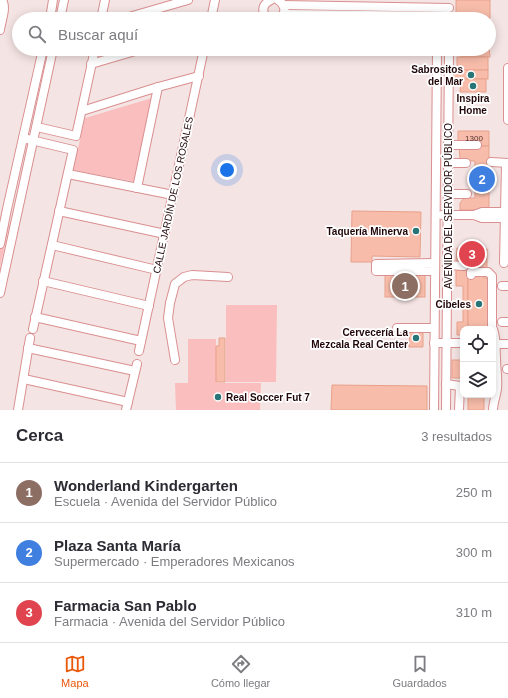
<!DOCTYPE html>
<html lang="es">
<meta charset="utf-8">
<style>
:root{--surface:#fff;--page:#f2f2f3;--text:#2b2b33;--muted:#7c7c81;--line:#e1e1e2;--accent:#ea580c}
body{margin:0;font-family:Arial,sans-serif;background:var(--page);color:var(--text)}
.controls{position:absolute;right:12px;bottom:12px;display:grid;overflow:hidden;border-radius:8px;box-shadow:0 2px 10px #0003}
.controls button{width:36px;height:36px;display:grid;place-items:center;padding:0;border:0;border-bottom:1px solid var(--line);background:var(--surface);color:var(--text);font:20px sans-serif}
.you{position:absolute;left:227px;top:170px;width:14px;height:14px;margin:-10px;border:3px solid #fff;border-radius:50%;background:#1a73e8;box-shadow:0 0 0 6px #1a73e833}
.badge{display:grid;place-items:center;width:26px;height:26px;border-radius:50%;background:var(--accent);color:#fff;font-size:13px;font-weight:700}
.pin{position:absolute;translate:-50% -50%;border:2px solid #fff;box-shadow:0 1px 4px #0006}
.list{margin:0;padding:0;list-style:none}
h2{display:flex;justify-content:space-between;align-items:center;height:52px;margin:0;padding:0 16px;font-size:17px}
h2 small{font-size:13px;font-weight:400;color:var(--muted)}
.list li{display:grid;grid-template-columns:26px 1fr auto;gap:12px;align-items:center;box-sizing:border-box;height:60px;padding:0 16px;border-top:1px solid var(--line)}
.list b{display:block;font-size:15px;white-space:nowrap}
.list p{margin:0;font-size:13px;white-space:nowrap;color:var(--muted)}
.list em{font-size:13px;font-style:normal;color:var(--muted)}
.icon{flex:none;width:22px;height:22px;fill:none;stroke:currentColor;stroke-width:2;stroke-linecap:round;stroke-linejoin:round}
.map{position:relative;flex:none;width:508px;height:410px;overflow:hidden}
.search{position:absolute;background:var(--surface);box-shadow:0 2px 10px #0003;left:12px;right:12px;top:12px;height:44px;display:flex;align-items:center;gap:10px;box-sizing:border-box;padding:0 14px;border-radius:22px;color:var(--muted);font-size:15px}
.sheet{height:232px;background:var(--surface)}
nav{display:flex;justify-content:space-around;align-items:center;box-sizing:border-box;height:56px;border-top:1px solid var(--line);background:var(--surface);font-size:11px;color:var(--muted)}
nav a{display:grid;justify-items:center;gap:2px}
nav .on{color:var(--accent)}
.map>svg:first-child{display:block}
.green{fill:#fabebe}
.building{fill:#f8bdaa;stroke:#e8a18a}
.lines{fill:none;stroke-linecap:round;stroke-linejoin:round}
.minor-casing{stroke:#da8f90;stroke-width:10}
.minor{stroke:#fff;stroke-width:8}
.poi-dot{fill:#297477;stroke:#fff;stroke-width:1.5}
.labels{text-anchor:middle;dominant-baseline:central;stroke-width:3.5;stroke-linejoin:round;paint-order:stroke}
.number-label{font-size:8px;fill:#563430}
.poi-label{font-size:10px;font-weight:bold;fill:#200608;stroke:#fff;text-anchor:end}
.street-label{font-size:10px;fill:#200608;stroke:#fff}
</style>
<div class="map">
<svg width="508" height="410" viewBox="0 0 508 410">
<rect width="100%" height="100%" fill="#f5e4e4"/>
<!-- green -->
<g class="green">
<polygon points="152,98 136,182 73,170 85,118"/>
<polygon points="9,226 0,267 0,250 4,227"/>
<polygon points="226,305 277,305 276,382 226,382"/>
<polygon points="188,339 216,339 216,383 261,383 260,410 176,410 175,383 188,383"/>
</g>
<!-- building -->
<g class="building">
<rect x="456" y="0" width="34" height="18"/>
<rect x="458" y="18" width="27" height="1"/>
<polygon points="489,47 490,57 461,57 461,49 489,49"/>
<polygon points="406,49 426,49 425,52 406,52"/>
<rect x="457" y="57" width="31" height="13"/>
<rect x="453" y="70" width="35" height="9"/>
<polygon points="461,79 486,79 486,92 460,92"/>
<polygon points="458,131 489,131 489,146 478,146 458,144"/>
<polygon points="459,146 489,146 489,210 460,210 460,203 464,198 475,198 475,161 464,161 460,158"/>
<polygon points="352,211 421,212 420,257 372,256 372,262 351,262"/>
<polygon points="457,248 487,249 487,269 473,269 473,260 456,260"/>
<polygon points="456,270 468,270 468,329 463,329 463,335 457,335 457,322 463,322 463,286 456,286"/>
<rect x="385" y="275" width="40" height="22"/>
<polygon points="468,275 484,275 484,278 489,278 489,329 468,329"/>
<polygon points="410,330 423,330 423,347 409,347"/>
<polygon points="219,338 225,338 225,382 216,382 216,346 219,346"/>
<rect x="452" y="360" width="11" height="18"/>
<polygon points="332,385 427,386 427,410 331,410"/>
<rect x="468" y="395" width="16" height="15"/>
</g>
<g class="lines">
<defs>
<g id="minor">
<path d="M278 0C286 5 287 14 278 19"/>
<polyline points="283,5 449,8"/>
<polyline points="284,14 449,16"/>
<polyline points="50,19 53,0"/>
<polyline points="60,19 64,0"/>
<polyline points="101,19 105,0"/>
<polyline points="122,19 188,0"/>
<polyline points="211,19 215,0"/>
<path d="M269 19C261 13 261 5 271 0"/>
<path d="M0 30C1 21 7 8 2 0"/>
<polyline points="398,49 398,51"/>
<polyline points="91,64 142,49"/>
<polyline points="508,68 508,120"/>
<polyline points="82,111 158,87 199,76"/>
<polyline points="37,127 76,136 95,49"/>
<polyline points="23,138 73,150 33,329"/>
<polyline points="448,145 477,145"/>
<polyline points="491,162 508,163"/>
<polyline points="448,163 466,163"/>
<polyline points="68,174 173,195"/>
<polyline points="137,188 158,87"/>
<polyline points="448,194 467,194"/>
<polyline points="59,211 165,234"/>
<polyline points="442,215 474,215 482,218 505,218"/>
<polyline points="474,215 482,212 505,212"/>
<polyline points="0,244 7,209 43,49"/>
<polyline points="52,245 157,270"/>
<polyline points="504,263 506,163"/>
<polyline points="447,265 464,266"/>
<polyline points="435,271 376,271 376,264 435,263"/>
<path d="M471 275V272H488L492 276V327C497 336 495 348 496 358 496 368 498 378 497 389 496 396 493 403 493 410"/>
<polyline points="43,281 149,306"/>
<polyline points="502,286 508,286"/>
<polyline points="0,293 53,49"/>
<polyline points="35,317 141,341"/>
<polyline points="502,322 508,322"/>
<polyline points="397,328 434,328"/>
<polyline points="434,343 463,343"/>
<polyline points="493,344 508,344"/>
<polyline points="28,348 135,371"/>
<polyline points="139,351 204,49"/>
<polyline points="175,360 168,318 170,303 175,284 184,277 192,275 228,277"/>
<polyline points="507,369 508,369"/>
<polyline points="24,379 128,402"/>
<polyline points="446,384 460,386 459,410"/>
<polyline points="18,410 30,338"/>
<polyline points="126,410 137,364"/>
<polyline points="434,410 437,49"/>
<polyline points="446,410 449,49"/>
</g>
</defs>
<!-- minor casing -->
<use href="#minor" class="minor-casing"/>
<!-- minor -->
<use href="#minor" class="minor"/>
</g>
<!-- markers -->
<g class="poi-dot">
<circle cx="471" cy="75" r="4"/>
<circle cx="473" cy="86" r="4"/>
<circle cx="416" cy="231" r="4"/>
<circle cx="479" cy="304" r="4"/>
<circle cx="416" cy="338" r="4"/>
<circle cx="218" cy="397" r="4"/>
</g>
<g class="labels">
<!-- number labels -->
<g class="number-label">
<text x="474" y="138">1300</text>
</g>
<!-- poi labels -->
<g class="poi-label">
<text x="463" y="69">Sabrositos<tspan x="463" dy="12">del Mar</tspan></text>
<text x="473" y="98" text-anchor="middle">Inspira<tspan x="473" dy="12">Home</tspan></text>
<text x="408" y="231">Taquería Minerva</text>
<text x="471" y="304">Cibeles</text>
<text x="408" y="332">Cervecería La<tspan x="408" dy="12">Mezcala Real Center</tspan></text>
<text x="226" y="397" text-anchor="start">Real Soccer Fut 7</text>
</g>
<!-- street labels -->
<g class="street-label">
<text transform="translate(173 195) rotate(-78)">CALLE JARDÍN DE LOS ROSALES</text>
<text transform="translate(448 206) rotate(-90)">AVENIDA DEL SERVIDOR PÚBLICO</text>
</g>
</g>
</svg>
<div class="controls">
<button><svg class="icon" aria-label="locate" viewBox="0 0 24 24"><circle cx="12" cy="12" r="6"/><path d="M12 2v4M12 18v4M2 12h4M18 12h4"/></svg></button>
<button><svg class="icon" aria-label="layers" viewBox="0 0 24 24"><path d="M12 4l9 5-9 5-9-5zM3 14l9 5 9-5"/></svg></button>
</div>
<div class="you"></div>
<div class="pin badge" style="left:405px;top:286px;background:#8d6e63">1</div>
<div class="pin badge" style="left:482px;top:179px;background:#3f7fe0">2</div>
<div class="pin badge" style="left:472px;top:254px;background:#e0444e">3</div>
<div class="search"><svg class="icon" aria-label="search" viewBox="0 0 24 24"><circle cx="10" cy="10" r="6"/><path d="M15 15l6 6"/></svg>Buscar aquí</div>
</div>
<section class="sheet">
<h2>Cerca<small>3 resultados</small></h2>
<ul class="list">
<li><span class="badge" style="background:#8d6e63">1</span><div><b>Wonderland Kindergarten</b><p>Escuela · Avenida del Servidor Público</p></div><em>250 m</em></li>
<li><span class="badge" style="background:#3f7fe0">2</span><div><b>Plaza Santa María</b><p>Supermercado · Emperadores Mexicanos</p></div><em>300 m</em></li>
<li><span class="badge" style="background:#e0444e">3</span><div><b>Farmacia San Pablo</b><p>Farmacia · Avenida del Servidor Público</p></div><em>310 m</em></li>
</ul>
</section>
<nav>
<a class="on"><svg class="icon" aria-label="map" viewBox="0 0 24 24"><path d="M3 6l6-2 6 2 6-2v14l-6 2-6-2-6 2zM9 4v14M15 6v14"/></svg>Mapa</a>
<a><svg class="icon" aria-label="directions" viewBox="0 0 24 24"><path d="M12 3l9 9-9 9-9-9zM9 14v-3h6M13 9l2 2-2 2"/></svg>Cómo llegar</a>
<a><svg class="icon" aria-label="saved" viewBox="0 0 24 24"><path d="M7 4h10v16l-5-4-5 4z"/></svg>Guardados</a>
</nav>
